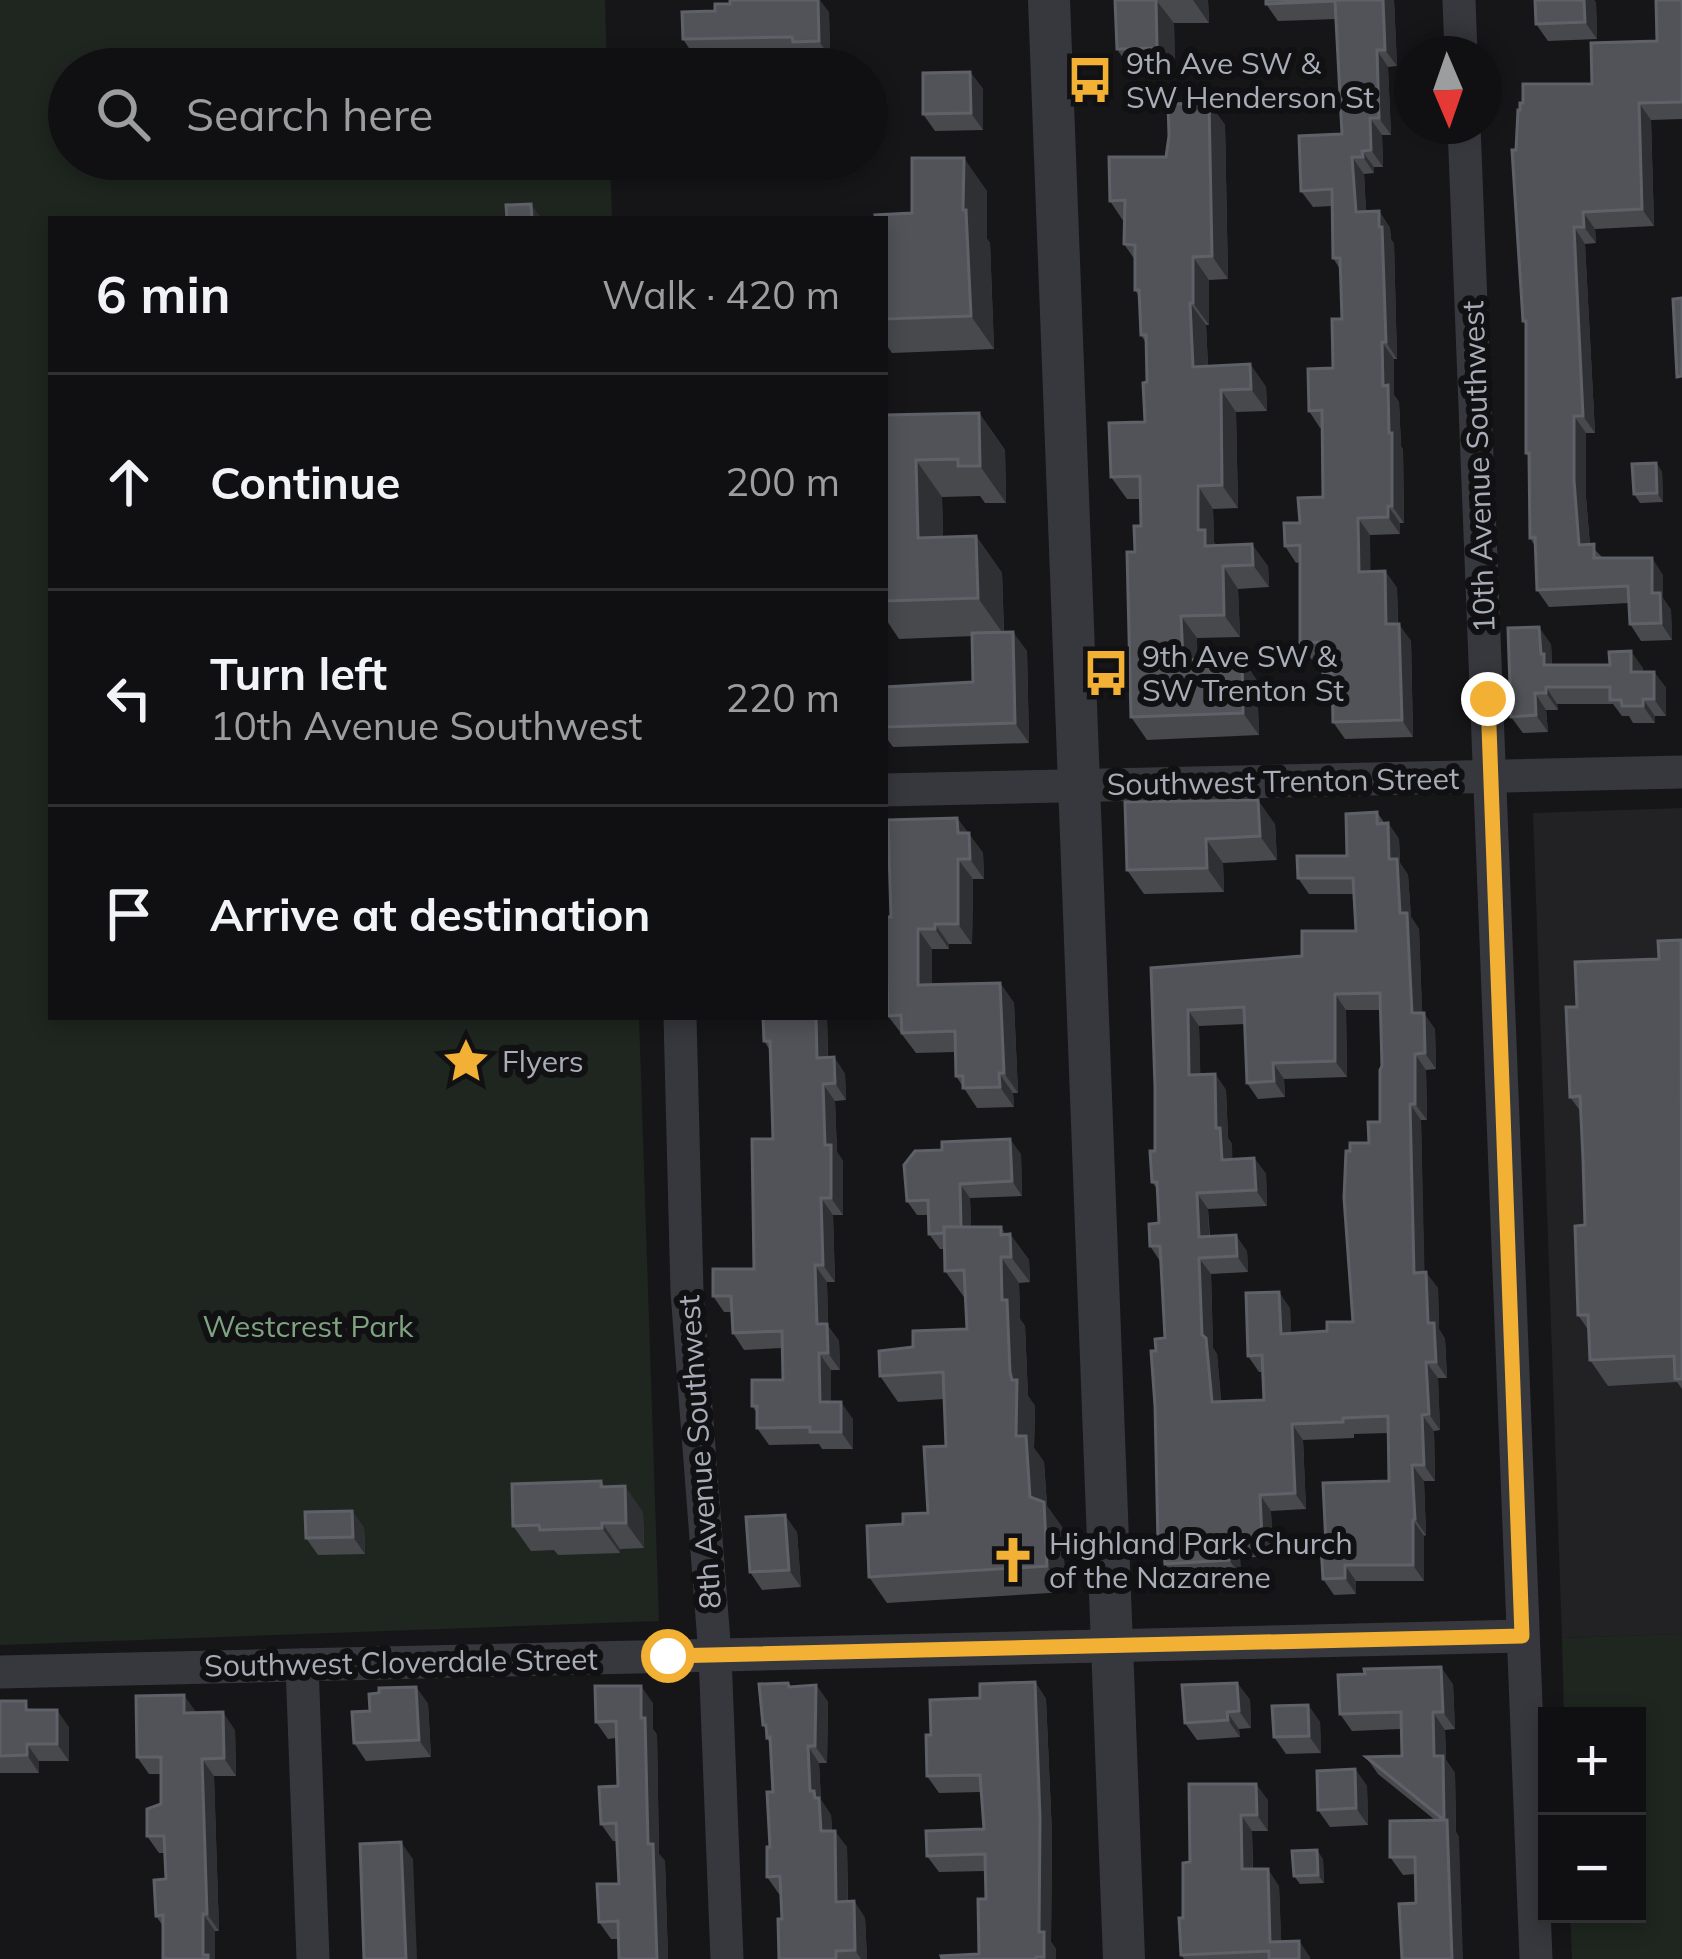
<!DOCTYPE html>
<meta charset="utf-8">
<style>
:root{--surface:#101012;--page:#1e1e20;--text:#f1f3f6;--muted:#9c9d9f;--line:#303032}
body{margin:0;font-family:Mulish,sans-serif;background:var(--page);color:var(--text)}
.controls{position:absolute;right:36px;bottom:36px;display:grid;overflow:hidden;border-radius:0px;box-shadow:0 6px 18px #0003}
.controls button{width:108px;height:108px;display:grid;place-items:center;padding:0;border:0;border-bottom:3px solid var(--line);background:var(--surface);color:var(--text);font:60px sans-serif}
.compass{position:absolute;left:1394px;top:36px;width:108px;height:108px;border-radius:50%;background:var(--surface);box-shadow:0 6px 18px #0003;rotate:178deg}
.stop{position:absolute;width:36px;height:36px;margin:-27px;border:9px solid #f2b134;border-radius:50%;background:#fff}
.stop.end{background:#f2b134;border-color:#fff;box-shadow:0 3px 12px #0008}
.list{margin:0;padding:0;list-style:none}
h2{display:flex;justify-content:space-between;align-items:center;height:156px;margin:0;padding:0 48px;font-size:51px}
h2 small{font-size:39px;font-weight:400;color:var(--muted)}
.list li{display:grid;grid-template-columns:78px 1fr auto;gap:36px;align-items:center;box-sizing:border-box;height:216px;padding:0 48px;border-top:3px solid var(--line)}
.list b{display:block;font-size:45px;white-space:nowrap}
.list p{margin:0;font-size:39px;white-space:nowrap;color:var(--muted)}
.list em{font-size:39px;font-style:normal;color:var(--muted)}
.icon{flex:none;width:66px;height:66px;fill:none;stroke:currentColor;stroke-width:2;stroke-linecap:round;stroke-linejoin:round}
.map{position:relative;flex:none;width:1682px;height:1959px;overflow:hidden}
.search{position:absolute;background:var(--surface);box-shadow:0 6px 18px #0003;left:48px;top:48px;width:840px;height:132px;display:flex;align-items:center;gap:30px;box-sizing:border-box;padding:0 42px;border-radius:66px;color:var(--muted);font-size:45px}
.panel{position:absolute;background:var(--surface);box-shadow:0 6px 18px #0003;left:48px;top:216px;width:840px;height:804px;border-radius:0px}
.map>svg:first-child{display:block}
.built{fill:#222225}
.green{fill:#1e261f}
.lines{fill:none;stroke-linecap:round;stroke-linejoin:round}
.minor{stroke:#37383d;stroke-width:33}
.tertiary{stroke:#37383d;stroke-width:42}
.wall{fill:#47494d;fill-rule:evenodd}
.shaded-wall{fill:#2f3033}
.building{fill:#525359;stroke:#5f6168;stroke-width:3;fill-rule:evenodd}
.route{stroke:#f2b134;stroke-width:15}
.labels{text-anchor:middle;dominant-baseline:central;stroke-width:12;stroke-linejoin:round;paint-order:stroke}
.poi-label{font-size:30px;fill:#a8adb8;stroke:#111113;text-anchor:start}
.street-label{font-size:30px;fill:#a8adb8;stroke:#111113}
.park-label{font-size:30px;fill:#7fa381;stroke:#111113}
</style>
<div class="map">
<svg width="1682" height="1959" viewBox="0 0 1682 1959">
<rect width="100%" height="100%" fill="#161618"/>
<!-- built -->
<polygon class="built" points="1682,808 1682,1634 1562,1638 1533,813"/>
<!-- green -->
<g class="green">
<polygon points="0,0 605,0 607,69 69,69 69,159 610,159 612,219 51,219 51,1017 639,1017 659,1621 0,1645"/>
<polygon points="1682,1634 1682,1959 1572,1959 1570,1914 1637,1914 1637,1716 1564,1716 1562,1638"/>
</g>
<g class="lines">
<!-- minor -->
<g class="minor">
<polyline points="1459,0 1461,54"/>
<polyline points="1464,126 1536,1959"/>
<polyline points="885,790 1682,772"/>
<polyline points="680,1017 687,1292 715,1655 727,1959"/>
<polyline points="302,1665 313,1959"/>
<polyline points="0,1672 1522,1636"/>
</g>
<!-- tertiary -->
<polyline class="tertiary" points="1049,0 1124,1959"/>
</g>
<!-- wall -->
<g class="wall">
<polygon points="1115,0 1208,0 1209,23 1174,23 1175,74 1134,75 1117,49"/>
<polygon points="1266,0 1394,0 1397,66 1388,67 1391,135 1382,135 1383,167 1374,167 1374,173 1364,174 1366,212 1379,211 1390,228 1391,239 1394,244 1397,359 1394,359 1394,395 1399,402 1401,446 1403,450 1404,523 1400,523 1400,534 1370,535 1370,572 1385,571 1397,588 1398,624 1411,641 1413,737 1345,739 1333,722 1332,686 1323,673 1323,659 1312,660 1300,643 1300,562 1296,563 1285,546 1300,523 1323,497 1323,428 1320,428 1309,411 1333,368 1342,319 1340,269 1333,258 1332,206 1313,207 1301,191 1342,134 1336,19 1278,21 1266,4"/>
<polygon points="1535,0 1594,0 1596,3 1597,39 1548,41 1536,24"/>
<polygon points="1682,0 1682,119 1651,120 1654,226 1595,229 1596,243 1585,244 1595,433 1586,433 1586,497 1590,545 1603,558 1663,575 1663,598 1671,610 1672,640 1641,641 1630,624 1629,603 1549,607 1537,590 1535,546 1530,538 1529,457 1526,453 1526,326 1523,321 1516,150 1592,84 1657,41"/>
<polygon points="829,12 830,57 804,58 801,54 694,56 683,39"/>
<polygon points="970,72 983,89 983,130 935,131 923,114"/>
<polygon points="1209,103 1225,125 1228,279 1209,280 1209,325 1206,325 1208,366 1250,364 1266,387 1267,411 1236,412 1238,508 1213,509 1214,542 1216,545 1268,566 1269,587 1238,589 1240,637 1197,638 1197,660 1242,658 1257,681 1259,735 1147,740 1131,717 1135,552 1141,526 1140,499 1127,499 1111,477 1145,422 1147,382 1146,343 1141,335 1139,296 1135,290 1135,260 1124,244 1124,222 1110,201 1166,157"/>
<polygon points="987,191 987,239 990,243 994,349 892,353 885,343 885,219"/>
<polygon points="979,413 1005,450 1006,503 985,503 980,496 942,497 943,537 976,536 1002,573 1004,632 1027,651 1029,743 893,747 885,736 885,687 973,682 973,636 899,639 885,618 885,415"/>
<polygon points="1656,463 1662,472 1663,502 1640,503 1634,494"/>
<polygon points="1551,644 1552,665 1643,668 1643,672 1654,672 1666,688 1666,716 1655,716 1655,723 1633,723 1629,716 1622,716 1613,704 1557,704 1558,710 1546,710 1548,732 1523,733 1511,717"/>
<polygon points="1125,802 1275,824 1277,860 1223,863 1224,892 1144,894 1127,870"/>
<path d="M1377 812 1385 824 1388 823 1399 839 1400 863 1408 875 1411 917 1419 929 1422 1013 1435 1029 1436 1069 1426 1070 1427 1120H1421L1424 1273 1438 1288 1439 1329 1445 1339 1447 1378H1438L1440 1430 1434 1431 1435 1481H1424L1426 1535 1424 1536V1581H1356V1594L1334 1595 1323 1579 1326 1545 1389 1481 1388 1433 1354 1434V1438L1303 1440 1306 1509 1271 1511 1273 1556 1240 1558 1241 1576 1176 1580 1165 1564 1164 1556 1160 1550 1156 1351 1165 1338 1160 1261 1150 1246 1159 1223 1158 1190 1152 1182 1155 1151V1087L1151 968 1302 956 1356 931 1354 894H1309L1298 878 1347 856ZM1346 1010H1380L1382 1066 1380 1122 1369 1143 1350 1151 1353 1322 1327 1331 1291 1333 1290 1308 1248 1356 1259 1372H1263L1264 1400 1221 1402 1217 1354 1213 1348 1211 1274 1248 1272 1247 1251 1210 1236 1208 1209 1267 1206 1266 1174 1254 1158 1232 1159V1144L1228 1138 1226 1090 1215 1074 1200 1075 1199 1026 1245 1024 1247 1083 1258 1099 1285 1097 1284 1079 1347 1077Z"/>
<polygon points="957,818 983,853 984,879 973,879 972,944 949,944 949,949 932,949 932,985 1000,983 1014,1003 1018,1093 1013,1093 1014,1107 977,1108 956,1076 955,1052 916,1053 888,1016 887,984 885,984 885,917 891,917"/>
<polygon points="1682,941 1682,1389 1677,1382 1608,1386 1590,1360 1589,1331 1578,1315 1585,1225 1581,1112 1570,1097 1577,1007 1659,959"/>
<polygon points="763,1017 827,1017 828,1057 834,1057 845,1074 846,1100 835,1101 837,1152 843,1161 843,1215 833,1215 835,1282 827,1282 828,1326 839,1341 840,1370 831,1370 831,1402 853,1419 853,1449 822,1449 819,1444 769,1445 757,1428 757,1413 752,1406 783,1380 782,1348 744,1350 733,1333 732,1312 724,1312 713,1296 754,1269 773,1139 770,1050 764,1041"/>
<polygon points="1021,1154 1022,1196 970,1198 971,1227 1001,1227 1006,1235 1010,1234 1029,1260 1030,1282 1019,1283 1020,1319 1025,1326 1028,1396 1035,1406 1034,1448 1044,1462 1047,1506 1062,1527 1066,1592 887,1603 869,1577 903,1524 928,1513 946,1446 944,1399 898,1402 880,1376 913,1347 967,1329 966,1297 964,1297 945,1271 945,1249 940,1249 929,1234 929,1215 917,1215 907,1201"/>
<polygon points="601,1481 605,1487 643,1512 644,1548 620,1549 620,1553 558,1555 554,1550 531,1551 513,1526"/>
<polygon points="352,1511 364,1528 365,1554 318,1555 306,1538"/>
<polygon points="797,1532 801,1587 762,1590 750,1572"/>
<polygon points="1035,1682 1046,1699 1052,1835 1051,1942 1056,1949 1056,1959 942,1959 979,1954 986,1899 985,1871 939,1872 927,1856 984,1829 981,1792 939,1793 927,1776 931,1735 980,1698"/>
<polygon points="1237,1683 1250,1700 1251,1728 1239,1729 1240,1737 1197,1740 1185,1723"/>
<polygon points="1453,1684 1455,1729 1445,1730 1446,1760 1455,1773 1456,1832 1459,1837 1416,1903 1416,1874 1403,1875 1390,1857 1435,1820 1378,1774 1366,1757 1402,1756 1401,1729 1352,1731 1340,1714"/>
<polygon points="816,1685 828,1702 827,1763 819,1763 821,1800 831,1815 832,1831 847,1847 848,1901 854,1901 865,1918 867,1959 779,1959 782,1919 781,1894 779,1894 767,1877 773,1792 770,1743 767,1738 766,1729 763,1725 791,1687"/>
<polygon points="416,1687 428,1704 431,1757 366,1761 354,1743"/>
<polygon points="0,1701 33,1710 69,1727 69,1761 39,1761 39,1773 0,1773"/>
<polygon points="653,1703 653,1729 657,1735 659,1854 665,1861 668,1959 619,1959 619,1939 611,1939 599,1922 619,1884 617,1841 613,1841 601,1824 618,1786 616,1738 608,1739 596,1722"/>
<polygon points="1308,1705 1320,1722 1321,1753 1286,1754 1274,1737"/>
<polygon points="196,1713 235,1730 236,1776 214,1776 219,1931 215,1931 215,1959 163,1959 163,1926 156,1916 166,1879 164,1853 159,1853 147,1836 161,1804 161,1774 149,1774 137,1757"/>
<polygon points="1355,1769 1367,1786 1368,1825 1330,1827 1318,1810"/>
<polygon points="1189,1784 1268,1800 1268,1831 1252,1831 1253,1869 1279,1886 1281,1941 1299,1941 1310,1959 1184,1959 1181,1955 1183,1918 1190,1862"/>
<polygon points="1323,1859 1324,1883 1300,1884 1294,1876"/>
</g>
<!-- shaded-wall -->
<g class="shaded-wall">
<polygon points="818,0 820,0 829,12 830,57 819,41"/>
<polygon points="1156,0 1174,23 1175,74 1157,48"/>
<polygon points="1193,0 1208,0 1209,23"/>
<polygon points="1383,0 1394,0 1397,66 1385,50"/>
<polygon points="1584,0 1594,0 1596,3 1597,39 1585,22"/>
<polygon points="1377,50 1388,67 1391,135 1379,118"/>
<polygon points="970,72 983,89 983,130 971,113"/>
<polygon points="1209,103 1225,125 1228,279 1212,256"/>
<polygon points="1639,103 1651,120 1654,226 1642,209"/>
<polygon points="1370,118 1382,135 1383,167 1371,150"/>
<polygon points="1362,151 1374,167 1374,173 1363,157"/>
<polygon points="1352,157 1364,174 1367,229 1356,212"/>
<polygon points="964,158 987,191 987,239 990,243 994,349 971,316 963,210"/>
<polygon points="531,204 542,219 532,219"/>
<polygon points="1379,211 1390,228 1391,239 1394,244 1397,359 1386,342"/>
<polygon points="1583,212 1595,229 1596,243 1584,227"/>
<polygon points="1574,227 1585,244 1595,433 1583,416"/>
<polygon points="1193,257 1209,280 1209,325 1193,303"/>
<polygon points="1190,303 1206,325 1209,389 1193,367"/>
<polygon points="1382,342 1394,359 1394,395 1399,402 1401,446 1403,450 1404,523 1392,506 1389,433 1383,386"/>
<polygon points="1250,364 1266,387 1267,411 1251,389"/>
<polygon points="1221,390 1236,412 1238,508 1222,485"/>
<polygon points="979,413 1005,450 1006,503 980,466"/>
<polygon points="1574,416 1586,433 1586,497 1591,562 1579,545 1574,480"/>
<polygon points="916,460 942,497 944,575 918,538"/>
<polygon points="1656,463 1662,472 1663,502 1657,493"/>
<polygon points="1198,486 1213,509 1214,542 1221,552 1205,546 1198,530"/>
<polygon points="1388,506 1400,523 1400,534 1388,517"/>
<polygon points="1358,518 1370,535 1371,589 1359,572"/>
<polygon points="976,536 1002,573 1004,635 978,598"/>
<polygon points="1252,544 1268,566 1269,587 1253,565"/>
<polygon points="1652,558 1663,575 1663,598 1671,610 1672,640 1661,623 1652,593"/>
<polygon points="1223,566 1238,589 1240,637 1224,615"/>
<polygon points="1385,571 1397,588 1398,641 1386,624"/>
<polygon points="1181,616 1197,638 1198,683 1183,660"/>
<polygon points="1399,624 1411,641 1413,737 1402,720"/>
<polygon points="1539,627 1551,644 1552,666 1544,665 1541,654"/>
<polygon points="1013,632 1027,651 1029,743 1015,723"/>
<polygon points="1631,651 1643,668 1643,689 1631,672"/>
<polygon points="1242,658 1257,681 1259,735 1243,713"/>
<polygon points="1654,672 1666,688 1666,716 1654,699"/>
<polygon points="1546,687 1557,704 1558,710 1546,693"/>
<polygon points="1535,693 1546,710 1548,732 1536,715"/>
<polygon points="1643,699 1655,716 1655,723 1643,706"/>
<polygon points="1258,800 1275,824 1277,860 1260,836"/>
<polygon points="957,818 983,853 984,879 970,859 958,833"/>
<polygon points="1388,823 1399,839 1400,863 1408,875 1411,917 1419,929 1423,1029 1412,1013 1400,913 1389,859"/>
<polygon points="1206,839 1223,863 1224,892 1207,868"/>
<polygon points="958,859 973,879 972,944 958,924"/>
<polygon points="935,924 949,944 949,949 935,929"/>
<polygon points="918,929 932,949 932,1005 918,985"/>
<polygon points="1000,983 1014,1003 1018,1093 1004,1073"/>
<polygon points="1335,994 1346,1010 1347,1077 1335,1061"/>
<polygon points="1188,1010 1199,1026 1201,1091 1189,1075"/>
<polygon points="1424,1013 1435,1029 1436,1069 1425,1053"/>
<polygon points="816,1017 827,1017 828,1074 817,1058"/>
<polygon points="1415,1054 1426,1070 1427,1120 1415,1104"/>
<polygon points="834,1057 845,1074 846,1100 835,1083"/>
<polygon points="1273,1063 1284,1079 1285,1097 1274,1081"/>
<polygon points="999,1073 1013,1093 1014,1107 1000,1087"/>
<polygon points="1215,1074 1226,1090 1228,1138 1232,1144 1233,1176 1222,1160 1216,1128"/>
<polygon points="823,1084 835,1101 837,1152 843,1161 843,1215 831,1198 825,1145"/>
<polygon points="1410,1104 1421,1120 1425,1289 1414,1273"/>
<polygon points="1010,1139 1021,1154 1022,1196 1012,1181"/>
<polygon points="1254,1158 1266,1174 1267,1206 1256,1190"/>
<polygon points="960,1184 970,1198 972,1247 962,1233"/>
<polygon points="1197,1193 1208,1209 1210,1253 1199,1237"/>
<polygon points="821,1198 833,1215 835,1282 823,1265"/>
<polygon points="1001,1227 1011,1241 1010,1234 1029,1260 1030,1282 1011,1257 1001,1235"/>
<polygon points="1236,1235 1247,1251 1248,1272 1237,1256"/>
<polygon points="1001,1257 1019,1283 1020,1319 1025,1326 1028,1396 1035,1406 1034,1448 1044,1462 1047,1506 1062,1527 1066,1592 1047,1566 1016,1436 1002,1300"/>
<polygon points="1199,1258 1211,1274 1213,1348 1217,1354 1223,1418 1212,1402 1202,1335"/>
<polygon points="815,1265 827,1282 828,1326 839,1341 840,1370 828,1353 817,1324"/>
<polygon points="1426,1272 1438,1288 1439,1329 1445,1339 1447,1378 1436,1362 1428,1323"/>
<polygon points="1279,1292 1290,1308 1292,1350 1281,1334"/>
<polygon points="819,1353 831,1370 831,1419 820,1402"/>
<polygon points="1426,1362 1438,1378 1440,1430 1429,1414"/>
<polygon points="841,1402 853,1419 853,1449 841,1432"/>
<polygon points="1422,1415 1434,1431 1435,1481 1424,1465"/>
<polygon points="1292,1424 1303,1440 1306,1509 1295,1493"/>
<polygon points="1412,1465 1424,1481 1426,1535 1415,1519"/>
<polygon points="625,1486 643,1512 644,1548 626,1523"/>
<polygon points="1260,1495 1271,1511 1273,1556 1262,1540"/>
<polygon points="352,1511 364,1528 365,1554 353,1537"/>
<polygon points="785,1515 797,1532 801,1587 789,1570"/>
<polygon points="1413,1520 1424,1536 1424,1581 1413,1565"/>
<polygon points="602,1523 620,1549 620,1553 602,1528"/>
<polygon points="1229,1542 1240,1558 1241,1576 1229,1560"/>
<polygon points="1345,1565 1356,1581 1356,1594 1345,1578"/>
<polygon points="1441,1667 1453,1684 1455,1729 1443,1712"/>
<polygon points="1035,1682 1046,1699 1052,1835 1051,1942 1056,1949 1056,1959 1046,1959 1044,1957 1039,1932"/>
<polygon points="1237,1683 1250,1700 1251,1728 1239,1711"/>
<polygon points="816,1685 828,1702 827,1763 815,1746"/>
<polygon points="641,1686 653,1703 653,1729 657,1735 659,1854 665,1861 668,1959 657,1959 648,1844"/>
<polygon points="416,1687 428,1704 431,1757 419,1740"/>
<polygon points="184,1695 196,1712 184,1713"/>
<polygon points="1308,1705 1320,1722 1321,1753 1309,1736"/>
<polygon points="57,1710 69,1727 69,1761 57,1744"/>
<polygon points="223,1712 235,1730 236,1776 224,1758"/>
<polygon points="1227,1712 1239,1729 1240,1737 1228,1720"/>
<polygon points="1433,1712 1445,1730 1446,1760 1455,1773 1456,1832 1459,1837 1463,1959 1452,1959 1444,1820 1434,1756"/>
<polygon points="27,1744 39,1761 39,1773 27,1755"/>
<polygon points="808,1746 819,1763 821,1800 831,1815 833,1848 821,1831 810,1791"/>
<polygon points="202,1759 214,1776 219,1931 207,1914"/>
<polygon points="1355,1769 1367,1786 1368,1825 1356,1808"/>
<polygon points="1256,1784 1268,1800 1268,1831 1257,1815"/>
<polygon points="1241,1815 1252,1831 1253,1886 1242,1869"/>
<polygon points="835,1831 847,1847 848,1918 836,1902"/>
<polygon points="401,1842 413,1859 417,1959 406,1959"/>
<polygon points="1317,1850 1323,1859 1324,1883 1318,1875"/>
<polygon points="1268,1869 1279,1886 1282,1958 1270,1942"/>
<polygon points="854,1901 865,1918 867,1959 861,1959 855,1950"/>
<polygon points="203,1914 215,1931 215,1959 206,1959 203,1955"/>
<polygon points="1299,1941 1310,1957 1310,1959 1299,1959"/>
</g>
<!-- building -->
<g class="building">
<polygon points="730,0 818,0 819,41 793,42 792,37 683,39 682,12 715,11 715,4 730,4"/>
<polygon points="1115,0 1156,0 1157,48 1117,49"/>
<polygon points="1266,0 1383,0 1385,50 1377,50 1379,118 1370,118 1371,150 1362,151 1363,157 1352,157 1356,212 1379,211 1379,227 1382,227 1386,342 1382,342 1383,386 1388,385 1389,433 1392,433 1392,506 1388,506 1388,517 1358,518 1359,572 1385,571 1386,624 1399,624 1402,720 1333,722 1332,673 1323,673 1323,642 1300,643 1300,545 1285,546 1284,523 1300,523 1298,498 1323,497 1322,410 1309,411 1308,369 1333,368 1332,319 1342,319 1340,258 1333,258 1332,189 1301,191 1299,136 1342,134 1335,1 1266,4"/>
<polygon points="1535,0 1584,0 1585,22 1536,24"/>
<polygon points="1656,0 1682,0 1682,102 1639,103 1642,209 1583,212 1584,227 1574,227 1583,416 1574,416 1574,480 1579,545 1594,544 1594,558 1652,558 1652,593 1660,593 1661,623 1630,624 1628,586 1537,590 1535,537 1530,538 1529,453 1526,453 1526,321 1523,321 1512,150 1516,150 1518,110 1520,110 1520,103 1523,103 1523,84 1592,84 1591,43 1657,41"/>
<polygon points="970,72 971,113 923,114 923,73"/>
<polygon points="1209,103 1212,256 1193,257 1193,303 1190,303 1193,367 1250,364 1251,389 1221,390 1222,485 1198,486 1198,530 1205,530 1205,546 1252,544 1253,565 1223,566 1224,615 1181,616 1183,660 1242,658 1243,713 1131,717 1127,552 1135,552 1134,526 1141,526 1140,476 1111,477 1109,423 1145,422 1143,383 1147,382 1146,335 1141,335 1139,290 1135,290 1135,245 1124,244 1125,200 1110,201 1109,157 1166,157 1169,136 1168,104"/>
<polygon points="912,158 964,158 963,210 966,210 971,316 885,319 885,219 876,219 875,215 912,213"/>
<polygon points="531,204 532,219 507,219 506,205"/>
<polygon points="1682,298 1682,376 1677,377 1673,299"/>
<polygon points="979,413 980,466 958,466 958,459 916,460 918,538 976,536 978,598 885,601 885,415"/>
<polygon points="1656,463 1657,493 1634,494 1632,464"/>
<polygon points="1539,627 1541,654 1544,654 1544,665 1610,665 1609,652 1631,651 1631,672 1654,672 1654,699 1643,699 1643,706 1622,706 1621,700 1610,700 1610,687 1546,687 1546,693 1535,693 1536,715 1511,717 1508,628"/>
<polygon points="1013,632 1015,723 885,727 885,687 973,682 972,633"/>
<polygon points="1258,800 1260,836 1206,839 1207,868 1127,870 1125,802"/>
<path d="M1377 812V824L1388 823 1389 859H1397L1400 913H1407L1412 1013H1424L1425 1053 1415 1054V1104H1410L1414 1273 1426 1272 1428 1323H1434L1436 1362H1426L1429 1414 1422 1415 1424 1465H1412L1415 1519 1413 1520V1565H1345V1578L1323 1579 1321 1545H1326L1323 1483 1389 1481 1388 1416 1343 1418V1422L1292 1424 1295 1493 1260 1495 1262 1540 1229 1542V1560L1165 1564 1164 1550H1160L1158 1543 1155 1406 1151 1351H1156L1155 1339 1165 1338 1160 1246H1150L1149 1224 1159 1223 1157 1182H1152L1150 1151H1155V1087L1151 968 1302 956V931H1356L1353 878H1298L1297 856H1347L1346 814ZM1380 993 1382 1066 1380 1070V1122H1368L1369 1143H1350V1151H1346L1344 1198 1353 1322H1327V1331L1281 1334 1279 1292 1246 1293 1248 1356 1262 1355 1264 1400 1212 1402 1206 1338 1202 1335 1199 1258 1237 1256 1236 1235 1199 1237 1197 1193 1256 1190 1254 1158 1222 1160 1220 1128H1216L1215 1074 1189 1075 1188 1010 1244 1007 1247 1083 1274 1081 1273 1063 1335 1061V994Z"/>
<polygon points="957,818 958,833 969,833 970,859 958,859 958,924 935,924 935,929 918,929 918,985 1000,983 1004,1073 999,1073 1000,1087 963,1088 963,1076 956,1076 955,1031 902,1033 901,1015 888,1016 885,917 891,917 888,820"/>
<polygon points="1681,940 1682,1379 1675,1379 1674,1356 1590,1360 1588,1315 1578,1315 1575,1226 1585,1225 1583,1159 1580,1096 1570,1097 1566,1007 1577,1007 1575,962 1659,959 1658,941"/>
<polygon points="763,1017 816,1017 817,1058 834,1057 835,1083 823,1084 825,1145 831,1145 831,1198 821,1198 823,1265 815,1265 817,1324 827,1324 828,1353 819,1353 820,1402 841,1402 841,1432 810,1432 810,1427 757,1428 757,1406 752,1406 752,1380 783,1380 782,1331 733,1333 731,1296 713,1296 713,1269 754,1269 752,1139 773,1139 770,1041 764,1041"/>
<polygon points="1010,1139 1012,1181 960,1184 961,1227 944,1227 944,1233 929,1234 928,1200 907,1201 904,1165 915,1151 942,1150 942,1142"/>
<polygon points="944,1227 1001,1227 1001,1235 1010,1234 1011,1257 1001,1257 1002,1300 1007,1300 1010,1372 1012,1380 1017,1380 1016,1436 1026,1436 1030,1497 1044,1502 1047,1566 869,1577 867,1526 903,1524 903,1514 928,1513 924,1447 946,1446 943,1372 880,1376 879,1351 913,1347 913,1331 967,1329 964,1270 945,1271"/>
<polygon points="601,1481 601,1487 625,1486 626,1523 602,1523 602,1528 540,1530 539,1525 513,1526 512,1484"/>
<polygon points="352,1511 353,1537 306,1538 305,1512"/>
<polygon points="785,1515 789,1570 750,1572 746,1517"/>
<polygon points="1441,1667 1443,1712 1433,1712 1434,1756 1443,1756 1444,1820 1366,1757 1402,1756 1401,1712 1340,1714 1338,1675 1365,1674 1364,1669"/>
<polygon points="1035,1682 1040,1818 1039,1932 1044,1932 1044,1957 1036,1957 1036,1959 942,1959 941,1956 979,1954 978,1899 986,1899 985,1854 927,1856 926,1831 984,1829 980,1775 927,1776 926,1735 931,1735 930,1700 980,1698 980,1684"/>
<polygon points="788,1683 789,1687 816,1685 815,1746 808,1746 810,1791 814,1791 815,1798 819,1798 821,1831 835,1831 836,1902 854,1901 855,1950 836,1951 836,1959 779,1959 778,1919 782,1919 780,1876 767,1877 767,1847 770,1847 767,1792 773,1792 770,1737 767,1738 766,1725 763,1725 759,1684"/>
<polygon points="1237,1683 1239,1711 1227,1712 1228,1720 1185,1723 1182,1685"/>
<polygon points="595,1686 641,1686 641,1718 645,1718 648,1844 653,1844 657,1959 619,1959 618,1921 599,1922 597,1884 619,1884 616,1823 601,1824 599,1787 618,1786 616,1721 596,1722"/>
<polygon points="416,1687 419,1740 354,1743 352,1712 370,1711 369,1694 379,1693 379,1688"/>
<polygon points="184,1695 184,1713 223,1712 224,1758 202,1759 207,1914 203,1914 203,1955 208,1955 208,1959 163,1959 163,1915 156,1916 154,1880 166,1879 164,1836 147,1836 147,1809 161,1804 161,1757 137,1757 136,1696"/>
<polygon points="0,1701 26,1701 26,1710 57,1710 57,1744 27,1744 27,1755 0,1756"/>
<polygon points="1308,1705 1309,1736 1274,1737 1272,1706"/>
<polygon points="1355,1769 1356,1808 1318,1810 1317,1771"/>
<polygon points="1189,1784 1256,1784 1257,1815 1241,1815 1242,1869 1268,1869 1270,1942 1299,1941 1299,1959 1269,1959 1269,1951 1181,1955 1179,1918 1183,1918 1183,1863 1190,1862"/>
<polygon points="1447,1820 1452,1959 1402,1959 1399,1904 1416,1903 1415,1857 1390,1857 1390,1821"/>
<polygon points="401,1842 406,1959 364,1959 360,1844"/>
<polygon points="1317,1850 1318,1875 1294,1876 1292,1851"/>
</g>
<g class="lines">
<!-- route -->
<polyline class="route" points="668,1656 1522,1636 1488,699"/>
</g>
<!-- icons -->
<defs>
<symbol id="bus-bare" viewBox="-9 -9 18 18"><path d="M-5-6H5V4H4V6H2V4H-2V6H-4V4H-5ZM-3.5-4V0h7V-4ZM-3.5 1.2v1.5H-2V1.2ZM2 1.2v1.5H3.5V1.2Z" fill="#f2b134" stroke="#111113" stroke-width="2.5" paint-order="stroke"/></symbol>
<symbol id="sight-bare" viewBox="-9 -9 18 18"><path d="M0-6L1.8-2.2L6-1.7L2.9 1.2L3.7 5.4L0 3.3L-3.7 5.4L-2.9 1.2L-6-1.7L-1.8-2.2Z" fill="#f2b134" stroke="#111113" stroke-width="2.5" paint-order="stroke"/></symbol>
<symbol id="church-bare" viewBox="-9 -9 18 18"><path d="M-1.2-6h2.4v3.5h3.3v2.4h-3.3V6h-2.4V-.1h-3.3v-2.4h3.3Z" fill="#f2b134" stroke="#111113" stroke-width="2.5" paint-order="stroke"/></symbol>
</defs>
<g fill-rule="evenodd">
<use href="#bus-bare" x="1057" y="47" width="66" height="66"/>
<use href="#bus-bare" x="1073" y="640" width="66" height="66"/>
<use href="#sight-bare" x="433" y="1028" width="66" height="66"/>
<use href="#church-bare" x="980" y="1527" width="66" height="66"/>
</g>
<g class="labels">
<!-- poi labels -->
<g class="poi-label">
<text x="1126" y="63">9th Ave SW &amp;<tspan x="1126" dy="34">SW Henderson St</tspan></text>
<text x="1142" y="656">9th Ave SW &amp;<tspan x="1142" dy="34">SW Trenton St</tspan></text>
<text x="502" y="1061">Flyers</text>
<text x="1049" y="1543">Highland Park Church<tspan x="1049" dy="34">of the Nazarene</tspan></text>
</g>
<!-- street labels -->
<g class="street-label">
<text transform="translate(1478 467) rotate(-92)">10th Avenue Southwest</text>
<text transform="translate(1283 781) rotate(-1)">Southwest Trenton Street</text>
<text transform="translate(699 1452) rotate(-94)">8th Avenue Southwest</text>
<text transform="translate(401 1662) rotate(-1)">Southwest Cloverdale Street</text>
</g>
<!-- park labels -->
<g class="park-label">
<text x="308" y="1326">Westcrest Park</text>
</g>
</g>
</svg>
<div class="controls">
<button>+</button>
<button>−</button>
</div>
<svg class="compass" viewBox="-18 -18 36 36"><path d="M0-13l5 13h-10z" fill="#e53935"/><path d="M0 13l5-13h-10z" fill="#9c9d9f"/></svg>
<div class="stop" style="left:668px;top:1656px"></div>
<div class="stop end" style="left:1488px;top:699px"></div>
<div class="search"><svg class="icon" aria-label="search" viewBox="0 0 24 24"><circle cx="10" cy="10" r="6"/><path d="M15 15l6 6"/></svg>Search here</div>
<section class="panel">
<h2>6 min<small>Walk · 420 m</small></h2>
<ul class="list">
<li><svg class="icon" aria-label="ahead" viewBox="0 0 24 24"><path d="M12 20V5M6 11l6-6 6 6"/></svg><div><b>Continue</b></div><em>200 m</em></li>
<li><svg class="icon" aria-label="left" viewBox="0 0 24 24"><path d="M17 20v-9H6M10 6l-5 5 5 5"/></svg><div><b>Turn left</b><p>10th Avenue Southwest</p></div><em>220 m</em></li>
<li><svg class="icon" aria-label="arrive" viewBox="0 0 24 24"><path d="M6 21V4h12l-3 4 3 4H6"/></svg><div><b>Arrive at destination</b></div></li>
</ul>
</section>
</div>
